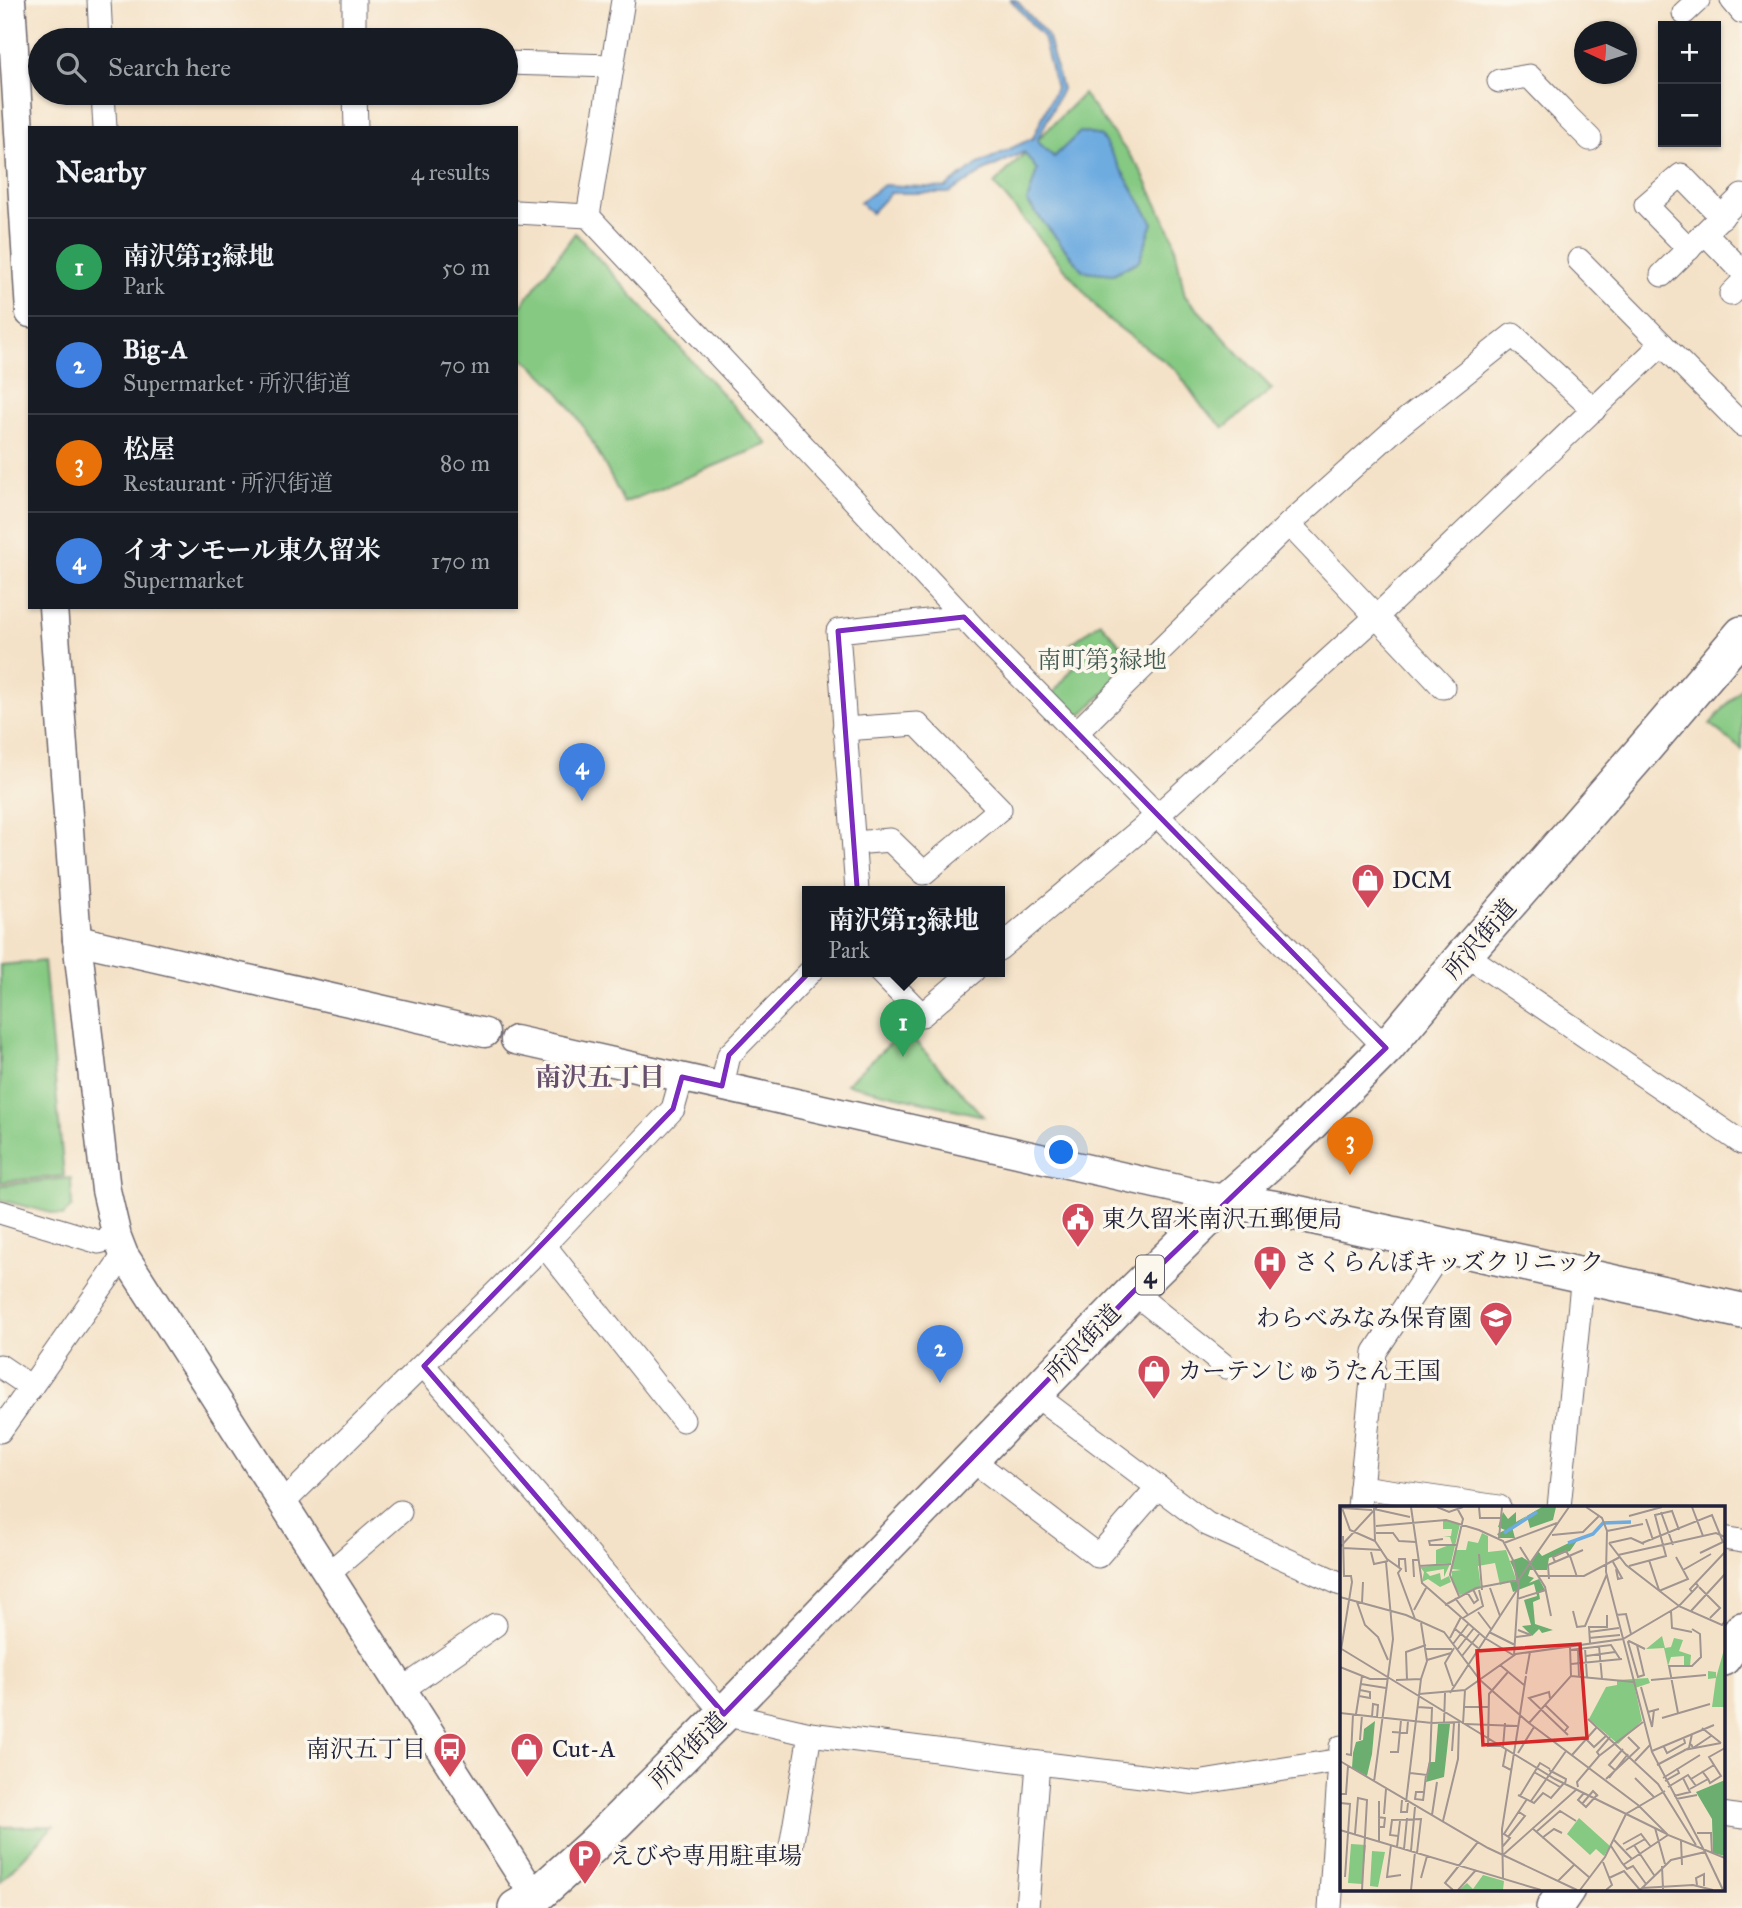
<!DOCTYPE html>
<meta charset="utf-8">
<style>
:root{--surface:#171b24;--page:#20242c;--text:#f1f3f6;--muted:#9ea1a6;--line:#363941;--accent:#d1495b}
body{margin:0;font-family:"IM FELL Great Primer","Noto Serif JP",serif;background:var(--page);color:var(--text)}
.controls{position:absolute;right:21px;top:21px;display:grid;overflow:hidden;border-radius:0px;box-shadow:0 2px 5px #0004}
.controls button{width:63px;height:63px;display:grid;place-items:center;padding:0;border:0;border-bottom:2px solid var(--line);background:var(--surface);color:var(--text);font:35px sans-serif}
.compass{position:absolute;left:1574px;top:21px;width:63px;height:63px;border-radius:50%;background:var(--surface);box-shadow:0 2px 5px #0004;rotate:274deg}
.you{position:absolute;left:1062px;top:1153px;width:24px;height:24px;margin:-18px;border:5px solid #fff;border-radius:50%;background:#1a73e8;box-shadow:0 0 0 10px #1a73e833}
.badge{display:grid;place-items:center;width:46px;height:46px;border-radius:50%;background:var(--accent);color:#fff;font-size:23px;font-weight:700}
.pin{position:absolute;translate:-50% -58px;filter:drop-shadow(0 2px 4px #0008)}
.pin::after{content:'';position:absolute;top:37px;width:24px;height:21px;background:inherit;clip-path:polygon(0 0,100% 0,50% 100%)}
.popup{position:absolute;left:802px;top:886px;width:203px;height:91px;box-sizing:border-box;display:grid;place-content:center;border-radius:0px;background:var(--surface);filter:drop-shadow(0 2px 5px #0005);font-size:23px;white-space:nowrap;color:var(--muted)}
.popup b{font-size:26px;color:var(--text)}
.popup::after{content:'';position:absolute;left:50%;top:100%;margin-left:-14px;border:14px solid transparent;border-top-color:var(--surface)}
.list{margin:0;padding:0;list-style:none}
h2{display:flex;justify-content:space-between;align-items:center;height:91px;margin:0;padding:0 28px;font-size:30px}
h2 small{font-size:23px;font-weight:400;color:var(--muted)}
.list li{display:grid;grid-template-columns:46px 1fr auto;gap:21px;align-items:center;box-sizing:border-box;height:98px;padding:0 28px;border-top:2px solid var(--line)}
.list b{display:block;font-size:26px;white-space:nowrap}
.list p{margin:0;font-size:23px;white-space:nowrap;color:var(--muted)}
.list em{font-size:23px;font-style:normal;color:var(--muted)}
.icon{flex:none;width:38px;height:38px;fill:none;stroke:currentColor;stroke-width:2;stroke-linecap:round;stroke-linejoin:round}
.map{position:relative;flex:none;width:1742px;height:1908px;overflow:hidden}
.search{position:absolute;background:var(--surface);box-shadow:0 2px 5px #0004;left:28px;top:28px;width:490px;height:77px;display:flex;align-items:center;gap:18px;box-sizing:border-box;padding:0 24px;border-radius:38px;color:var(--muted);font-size:26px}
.panel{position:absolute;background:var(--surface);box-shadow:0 2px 5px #0004;left:28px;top:126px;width:490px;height:483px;border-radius:0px}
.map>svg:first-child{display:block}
.green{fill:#85c982;stroke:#54765e;stroke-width:2}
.water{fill:#6eace0;stroke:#48678e;stroke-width:2}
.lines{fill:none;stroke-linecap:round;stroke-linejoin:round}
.minor-casing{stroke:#6c656c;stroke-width:25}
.tertiary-casing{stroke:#6c656c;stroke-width:31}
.primary-casing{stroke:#6c656c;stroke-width:38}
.minor{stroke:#fff;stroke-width:23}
.tertiary{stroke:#fff;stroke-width:28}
.primary{stroke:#fff;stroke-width:35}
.marked{fill:none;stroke:#7b2cbf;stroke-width:5;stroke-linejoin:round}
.labels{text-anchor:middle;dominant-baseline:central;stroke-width:7;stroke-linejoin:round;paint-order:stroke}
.shield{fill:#fbf7ec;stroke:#636270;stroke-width:2}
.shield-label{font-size:23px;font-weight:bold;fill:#22223b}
.park-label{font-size:24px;fill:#455c54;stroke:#fbf7ec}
.poi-label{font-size:24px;fill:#22223b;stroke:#fbf7ec;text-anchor:start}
.street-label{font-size:24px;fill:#22223b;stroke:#fbf7ec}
.neighbourhood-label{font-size:26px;font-weight:bold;fill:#67506d;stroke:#fbf7ec}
.inset-river{fill:none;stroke:#6eace0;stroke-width:3.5}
.inset-road{fill:none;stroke:#a09590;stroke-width:2}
.view{fill:#d62828;fill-opacity:0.15;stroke:#d62828;stroke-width:3.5}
.inset-edge{fill:none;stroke:#22223b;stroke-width:3.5}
</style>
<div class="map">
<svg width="1742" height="1908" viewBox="0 0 1742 1908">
<rect width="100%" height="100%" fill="#fbf7ec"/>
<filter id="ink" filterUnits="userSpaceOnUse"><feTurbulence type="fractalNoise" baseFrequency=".0143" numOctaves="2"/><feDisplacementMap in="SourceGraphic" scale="14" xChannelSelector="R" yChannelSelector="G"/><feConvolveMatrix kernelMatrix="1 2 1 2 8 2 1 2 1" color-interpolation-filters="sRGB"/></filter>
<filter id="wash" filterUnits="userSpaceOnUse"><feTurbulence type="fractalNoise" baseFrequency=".00686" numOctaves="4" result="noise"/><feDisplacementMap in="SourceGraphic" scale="28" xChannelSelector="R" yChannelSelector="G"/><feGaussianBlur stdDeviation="1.57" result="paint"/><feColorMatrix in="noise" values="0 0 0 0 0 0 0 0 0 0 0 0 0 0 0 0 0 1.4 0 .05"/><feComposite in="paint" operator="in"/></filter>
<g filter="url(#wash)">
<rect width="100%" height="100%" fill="#f4e2c8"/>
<!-- green -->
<g class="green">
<polygon points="1083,94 1140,169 1173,237 1185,296 1272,389 1224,428 1203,408 1176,370 1105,317 994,184"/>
<path d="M575 233 768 444 624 503C596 447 569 389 516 353V313Z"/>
<polygon points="1100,622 1136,662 1075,721 1052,695 1077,663 1067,647"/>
<polygon points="1742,687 1742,750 1710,724"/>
<polygon points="44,961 64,1176 0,1182 0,965"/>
<polygon points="905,1030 983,1116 846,1084"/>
<polygon points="71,1178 72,1206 63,1216 0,1200 0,1185"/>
<polygon points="53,1826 0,1882 0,1827"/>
</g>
<!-- water -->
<polygon class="water" points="1011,0 1016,0 1047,35 1062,89 1037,141 1054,157 1080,132 1101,136 1153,223 1139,261 1113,274 1083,271 1027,202 1037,170 1024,152 986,170 949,193 890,193 871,213 860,202 884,185 945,188 978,164 1033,138 1056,88 1043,37"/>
</g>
<g filter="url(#ink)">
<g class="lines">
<defs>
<g id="minor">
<polyline points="99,0 101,40"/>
<polyline points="354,0 354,40"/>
<polyline points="1732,0 1742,12"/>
<polyline points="1684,13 1698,0"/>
<polyline points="506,63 612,66"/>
<polyline points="1499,81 1529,76 1562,110"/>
<polyline points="103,93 105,128"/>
<polyline points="355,93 356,128"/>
<polyline points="1566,115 1590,139"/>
<polyline points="516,212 588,216 984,639 1386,1048"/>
<polyline points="588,216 623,0"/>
<polyline points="1705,233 1742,271"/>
<polyline points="1689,249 1646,205 1681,175 1722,217"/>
<polyline points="1579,260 1742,425"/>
<polyline points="1662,275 1742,196"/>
<polyline points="1731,294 1742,283"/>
<polyline points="1289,524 1443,687"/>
<polyline points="844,729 917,724 1000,809 924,873 890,840 854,843"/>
<polyline points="1076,733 1289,524 1402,423 1513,335 1594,410"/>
<polyline points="857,891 838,631 964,617"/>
<polyline points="999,949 1158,815 1377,616 1662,344"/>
<polyline points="1465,954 1742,1143"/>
<polyline points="879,971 922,1015 973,971"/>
<polyline points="722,1086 729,1055 811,971"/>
<polyline points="0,1212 99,1242 117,1237"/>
<polyline points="544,1245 683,1420"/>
<polyline points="1133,1292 1226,1367"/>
<polyline points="0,1366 31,1387"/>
<polyline points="424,1366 558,1519 724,1714 810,1734 1197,1783 1341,1760"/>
<polyline points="1034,1394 1207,1524 1341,1584"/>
<polyline points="0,1431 124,1255"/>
<polyline points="971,1459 1098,1556 1158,1487"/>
<polyline points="1361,1487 1499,1507"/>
<polyline points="282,1504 544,1245 673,1109 682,1077"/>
<polyline points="1359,1507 1375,1352 1431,1267 1434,1242"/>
<polyline points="1559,1507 1583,1275"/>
<polyline points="1723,1538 1742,1541"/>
<polyline points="329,1573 400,1512"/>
<polyline points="403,1689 495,1625"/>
<polyline points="1723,1814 1742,1817"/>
<polyline points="791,1847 810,1734"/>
<polyline points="1027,1908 1038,1763"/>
<polyline points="1330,1908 1341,1747"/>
</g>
<g id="tertiary">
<polyline points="11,0 30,313"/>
<path d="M53 607 77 940 106 1190 117 1237 124 1255C260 1469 399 1682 535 1897"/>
<polyline points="77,940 485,1033"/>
<polyline points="515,1040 1227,1200"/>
</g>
<g id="primary">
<polyline points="1227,1200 1283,1210 1742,1311"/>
<polyline points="1723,1658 1742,1630"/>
<polyline points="516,1908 535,1897 592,1846 724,1714 1133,1292 1227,1200 1285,1149 1386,1048 1465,954 1643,750 1742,634"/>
<polyline points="1554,1908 1567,1889"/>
</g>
</defs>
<!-- minor casing -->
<use href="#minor" class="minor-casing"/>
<!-- tertiary casing -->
<use href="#tertiary" class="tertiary-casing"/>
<!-- primary casing -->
<use href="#primary" class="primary-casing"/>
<!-- minor -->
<use href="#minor" class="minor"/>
<!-- tertiary -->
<use href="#tertiary" class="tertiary"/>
<!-- primary -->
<use href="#primary" class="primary"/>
</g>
</g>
<!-- marked area -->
<path class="marked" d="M964 617 1386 1048 1133 1292 724 1714 424 1366 673 1109 682 1077 722 1086 729 1055 825 956 862 954 838 631Z"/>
<!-- icons -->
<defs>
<symbol id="shop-pin" viewBox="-11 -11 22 30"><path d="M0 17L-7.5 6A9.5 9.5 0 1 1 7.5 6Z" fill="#d1495b" stroke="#fbf7ec"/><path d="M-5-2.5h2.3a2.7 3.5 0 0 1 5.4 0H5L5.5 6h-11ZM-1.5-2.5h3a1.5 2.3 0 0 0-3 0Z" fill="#fff"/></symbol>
<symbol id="civic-pin" viewBox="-11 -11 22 30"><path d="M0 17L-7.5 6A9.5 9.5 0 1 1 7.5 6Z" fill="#d1495b" stroke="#fbf7ec"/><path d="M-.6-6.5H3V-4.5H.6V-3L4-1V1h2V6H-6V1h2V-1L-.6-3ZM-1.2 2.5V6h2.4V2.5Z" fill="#fff"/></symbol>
<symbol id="hospital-pin" viewBox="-11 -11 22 30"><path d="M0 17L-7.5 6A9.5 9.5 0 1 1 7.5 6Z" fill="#d1495b" stroke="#fbf7ec"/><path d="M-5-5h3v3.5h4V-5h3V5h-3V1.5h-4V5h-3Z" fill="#fff"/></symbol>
<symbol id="school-pin" viewBox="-11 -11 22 30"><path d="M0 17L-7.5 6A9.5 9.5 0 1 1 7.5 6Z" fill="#d1495b" stroke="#fbf7ec"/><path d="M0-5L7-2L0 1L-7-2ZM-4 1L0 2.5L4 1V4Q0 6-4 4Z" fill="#fff"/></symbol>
<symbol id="bus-pin" viewBox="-11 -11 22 30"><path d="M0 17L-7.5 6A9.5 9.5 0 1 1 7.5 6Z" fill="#d1495b" stroke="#fbf7ec"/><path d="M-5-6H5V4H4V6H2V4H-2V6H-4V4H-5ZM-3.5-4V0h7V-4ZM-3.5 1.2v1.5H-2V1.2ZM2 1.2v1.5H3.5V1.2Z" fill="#fff"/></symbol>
<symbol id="parking-pin" viewBox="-11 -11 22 30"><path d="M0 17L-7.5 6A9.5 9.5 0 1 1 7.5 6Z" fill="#d1495b" stroke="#fbf7ec"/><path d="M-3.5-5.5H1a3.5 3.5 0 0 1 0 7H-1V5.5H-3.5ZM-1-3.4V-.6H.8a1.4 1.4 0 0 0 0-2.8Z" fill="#fff"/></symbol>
</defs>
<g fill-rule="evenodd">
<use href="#shop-pin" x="1349" y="861" width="38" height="52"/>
<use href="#civic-pin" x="1059" y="1200" width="38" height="52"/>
<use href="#hospital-pin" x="1251" y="1243" width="38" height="52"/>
<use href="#school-pin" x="1477" y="1299" width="38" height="52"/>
<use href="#shop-pin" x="1135" y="1352" width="38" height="52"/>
<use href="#bus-pin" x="431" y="1730" width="38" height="52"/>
<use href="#shop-pin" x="508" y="1730" width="38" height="52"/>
<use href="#parking-pin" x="566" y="1837" width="38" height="52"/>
</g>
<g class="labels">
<!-- shield labels -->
<rect class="shield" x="1136" y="1255.5" width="28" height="39" rx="5"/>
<g class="shield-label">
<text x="1150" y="1275">4</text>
</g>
<!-- park labels -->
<g class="park-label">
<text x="1102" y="660">南町第3緑地</text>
</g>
<!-- poi labels -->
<g class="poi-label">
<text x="1392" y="880">DCM</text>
<text x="1102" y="1219">東久留米南沢五郵便局</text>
<text x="1294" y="1262">さくらんぼキッズクリニック</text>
<text x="1472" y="1318" text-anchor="end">わらべみなみ保育園</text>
<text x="1178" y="1371">カーテンじゅうたん王国</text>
<text x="426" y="1749" text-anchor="end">南沢五丁目</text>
<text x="552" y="1749">Cut-A</text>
<text x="610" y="1856">えびや専用駐車場</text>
</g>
<!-- street labels -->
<g class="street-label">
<text transform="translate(1480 939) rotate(-49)">所沢街道</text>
<text transform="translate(1083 1343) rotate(-46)">所沢街道</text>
<text transform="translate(688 1750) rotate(-45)">所沢街道</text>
</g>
<!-- neighbourhood labels -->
<g class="neighbourhood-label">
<text x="600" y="1077">南沢五丁目</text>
</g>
</g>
<!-- overview -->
<g transform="translate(1340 1506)">
<rect width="385" height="385" fill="#f4e2c8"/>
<path d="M103 14 120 18 111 57 96 58V44L112 38 110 31H103L111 30 112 23H103ZM142 27 148 30V46L166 44 176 73 160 79 155 57 138 60 141 82 120 89 112 75V65L121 64 112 63 115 44H126L128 35 138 37ZM110 58 104 71V63L86 66 90 70 100 67 101 74 109 70 111 76 100 81 88 73 82 76 84 66 80 61ZM322 130 325 142 331 141 334 132 343 134 339 145 351 149 350 160H344V150L331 151 328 160 324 142 306 143ZM385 140V201H372L376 172 368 173V165L376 166V172ZM308 172 310 177 295 182 302 215 278 238 249 213 266 181 277 179V174ZM239 312 270 340 264 350 256 343 250 349 227 328ZM11 338 26 339 22 378 8 377ZM32 345 45 346 38 381 30 380ZM143 369 164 375 163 384H119L127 377 133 383Z" fill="#85c982"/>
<path d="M202 1H216L213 14 190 22 187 10 172 21 175 32H160L157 28 165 24 158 21 163 6 168 13 176 6V16ZM239 32 230 45 209 52 207 64H190L188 70 194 72 189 77 199 73 205 84 199 87 200 93 193 96 195 118 213 124 202 127 199 123 192 130 182 120 191 119 184 94 197 90 194 78 173 86 170 76 176 75V68L170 55 182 51 191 57 198 45 202 50ZM35 215 32 248 27 270 12 262 13 247 16 236 23 234 24 223ZM98 218H110L104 271 86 276 89 256H95ZM385 274V350L373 347 372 313 356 286Z" fill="#6cad70"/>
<path class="inset-river" d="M164 27 197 6M228 37 253 28 263 17 291 16"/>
<path class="inset-road" d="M71 1 82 77 145 132 173 149M97 1 109 6 123 1M139 1 140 12H160M246 1 262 12 267 25 266 66 312 246 365 346 331 354 300 384 284 365 269 372M352 1 363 30M2 2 10 24 35 35M2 2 32 4M117 2 123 13 110 69 119 90M321 6 333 39M289 10 322 1M70 11 34 3 35 35 47 53 61 63 58 67 75 113M306 13 313 34M36 20 106 14 139 24 163 35 173 54 178 78M267 25 303 18M36 27H53L59 35 76 36M212 29 243 26 259 10M159 32 162 1M103 33 89 35 90 39H116M164 37 217 17M269 37 286 59 339 100 358 80 356 77M269 37 291 32 304 38M302 37 372 9 383 36 360 47M0 41 37 1M180 41 205 81 211 110M3 42 42 44M31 46 34 58 48 55M139 48 142 84M278 49 376 27 385 31M230 50 237 71M309 54 319 84M215 56 213 51 226 45 229 50M273 56 282 72 278 73 276 63M79 60 111 58M289 60 326 50 315 9 332 5 339 24M59 61V53H65L66 66M343 64 371 48M198 70H244L280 51M74 71 73 54H79M209 73 208 59 243 44M359 81 380 102 370 112M150 82 160 110M319 85 348 73 336 51M127 86 134 97 138 94 133 83M352 86 350 83 385 46M0 91 66 109 104 126 140 174 189 217 298 299 328 329 385 352M115 92 128 109M177 93 206 84M17 96 25 119 38 131 48 154M22 97 23 76M105 99 136 82 178 74M74 104 86 82M233 105 237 121 245 120 267 68M331 105 332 122 352 126M351 105 385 68M138 106 151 123M276 109 286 108 291 128M123 112 143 100 139 84M114 122 138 142M149 126 175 139M249 126 279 122M176 131 191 129 178 124M110 132 121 111M249 132 280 129M250 137 249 121H267V109M113 138 129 117M297 139 304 169 298 171 288 136 289 135 305 143M259 140 262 173M0 142 215 273 327 328M245 142 247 172M86 143H112M238 143 239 171M117 144 134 122M230 144 271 139 280 153M174 149 179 73 229 1M0 150 12 76 11 70H4L3 30M122 150 140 127M246 150 275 146M87 154 111 147M231 158 282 153M160 159 184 179M0 161 30 173H47M186 168 190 146M231 170 294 176M56 174 81 173M67 174 66 146 86 139M311 174 366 169M21 178 46 182M113 180 105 157 114 142M301 181 308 206 319 203M110 187 177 84M79 188 125 184 176 148 283 133 339 100 382 119 385 115M19 190 30 192V186L20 184M210 192 209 186 189 192 228 229M205 199 228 221 224 226M124 201H149M308 206 312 221 314 204M0 207 92 217 120 216M338 207 329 160H352L361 151 360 128 352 123M16 208 22 170M180 208 186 170M32 211 33 198 38 199 37 211M322 212 370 198M248 213 318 278 356 339M104 217 105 187M189 217 231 170 230 140M123 218 125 184M125 218 178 220M362 222 381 237M52 226 67 227 68 215M246 233 254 241 267 229M20 234 22 209M351 238 353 242 371 230M161 240H148L149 188 168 166M163 241 165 217M324 241 327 247 345 237 344 233M166 244 163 260 171 264M344 244 381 237M112 245 114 217M312 245 374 219M50 246H58L61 214M178 247 194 221M6 248 11 249 13 208M232 249 257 221M259 249 257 246 270 231M0 255 148 342 237 384M295 255 310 239M317 259 349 242 352 228M209 264 226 273 225 278M275 264 269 259 283 243M194 266 220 281M70 267 87 269 90 255 92 202 77 201M269 272 288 248M295 272 314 291M323 272 360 249M266 273 299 242 288 231M351 273 374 259 369 251 385 242M368 273 370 277 381 270 374 259M325 275 339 267 337 262M34 276 53 133 46 56M238 281 237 276 259 250 303 216M328 281 348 269 356 280M350 283 368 273 362 265M244 287 238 294 246 301 257 289M0 288H6L8 260M178 289 194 297 203 287 211 292 224 277M180 290 200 257 210 263M334 290 350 286 343 272M336 293 357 289M62 294 61 306H67L68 297M83 294 75 293 76 286H84M83 295 86 269M191 295 226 245M66 296 81 173 87 155 81 117M0 297 10 298 5 371M242 298 253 285 258 290M44 308 46 283M92 309 97 276M103 315 118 253 119 217M38 321H44L45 312 38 311M192 322 250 372M315 322 325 358M0 324 201 384M196 326 220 305 236 315M357 327H371L372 347M15 328 18 292 27 294 22 384M58 330 50 329 52 314 81 313 77 347M168 331 185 310 179 306M202 332 214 323 222 327M274 334 292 353M341 335 342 359M39 336V295M283 338 301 328 311 341M51 339 47 371 61 369M294 339 314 369M163 340 170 332 164 328 187 293M271 340 282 357 287 363 293 360 306 378M57 341 60 315M64 343 67 312M286 344 305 333M71 345 75 301M365 346 383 384M163 349 237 283M263 356 272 379 266 384M283 359 328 329M322 360 323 383M81 372 87 350M163 373 162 323 180 209M218 375 235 358M357 379 356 372 364 368V380M302 382 353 379 373 384M71 384 75 346M113 384 105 377 138 336M118 384 136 364M240 384 265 351 286 308 325 285"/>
<path class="view" d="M240 138 247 232 143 239 137 145Z"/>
<rect width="385" height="385" class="inset-edge"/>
</g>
</svg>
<div class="controls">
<button>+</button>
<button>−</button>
</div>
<svg class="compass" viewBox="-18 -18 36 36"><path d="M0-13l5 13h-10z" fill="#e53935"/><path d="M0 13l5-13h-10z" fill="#9ea1a6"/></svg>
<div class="you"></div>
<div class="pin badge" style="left:903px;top:1057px;background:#2e9e5b">1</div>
<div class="popup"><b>南沢第13緑地</b>Park</div>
<div class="pin badge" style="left:940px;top:1383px;background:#3f7fe0">2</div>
<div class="pin badge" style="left:1350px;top:1175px;background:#e8710a">3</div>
<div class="pin badge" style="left:582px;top:801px;background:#3f7fe0">4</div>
<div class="search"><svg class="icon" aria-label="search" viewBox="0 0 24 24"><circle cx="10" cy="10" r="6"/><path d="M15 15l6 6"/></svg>Search here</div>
<section class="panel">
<h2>Nearby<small>4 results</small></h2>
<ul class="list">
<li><span class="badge" style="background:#2e9e5b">1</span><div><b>南沢第13緑地</b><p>Park</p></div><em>50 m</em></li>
<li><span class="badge" style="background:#3f7fe0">2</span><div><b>Big-A</b><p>Supermarket · 所沢街道</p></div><em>70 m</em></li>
<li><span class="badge" style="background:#e8710a">3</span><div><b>松屋</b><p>Restaurant · 所沢街道</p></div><em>80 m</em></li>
<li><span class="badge" style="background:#3f7fe0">4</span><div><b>イオンモール東久留米</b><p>Supermarket</p></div><em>170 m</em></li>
</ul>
</section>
</div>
